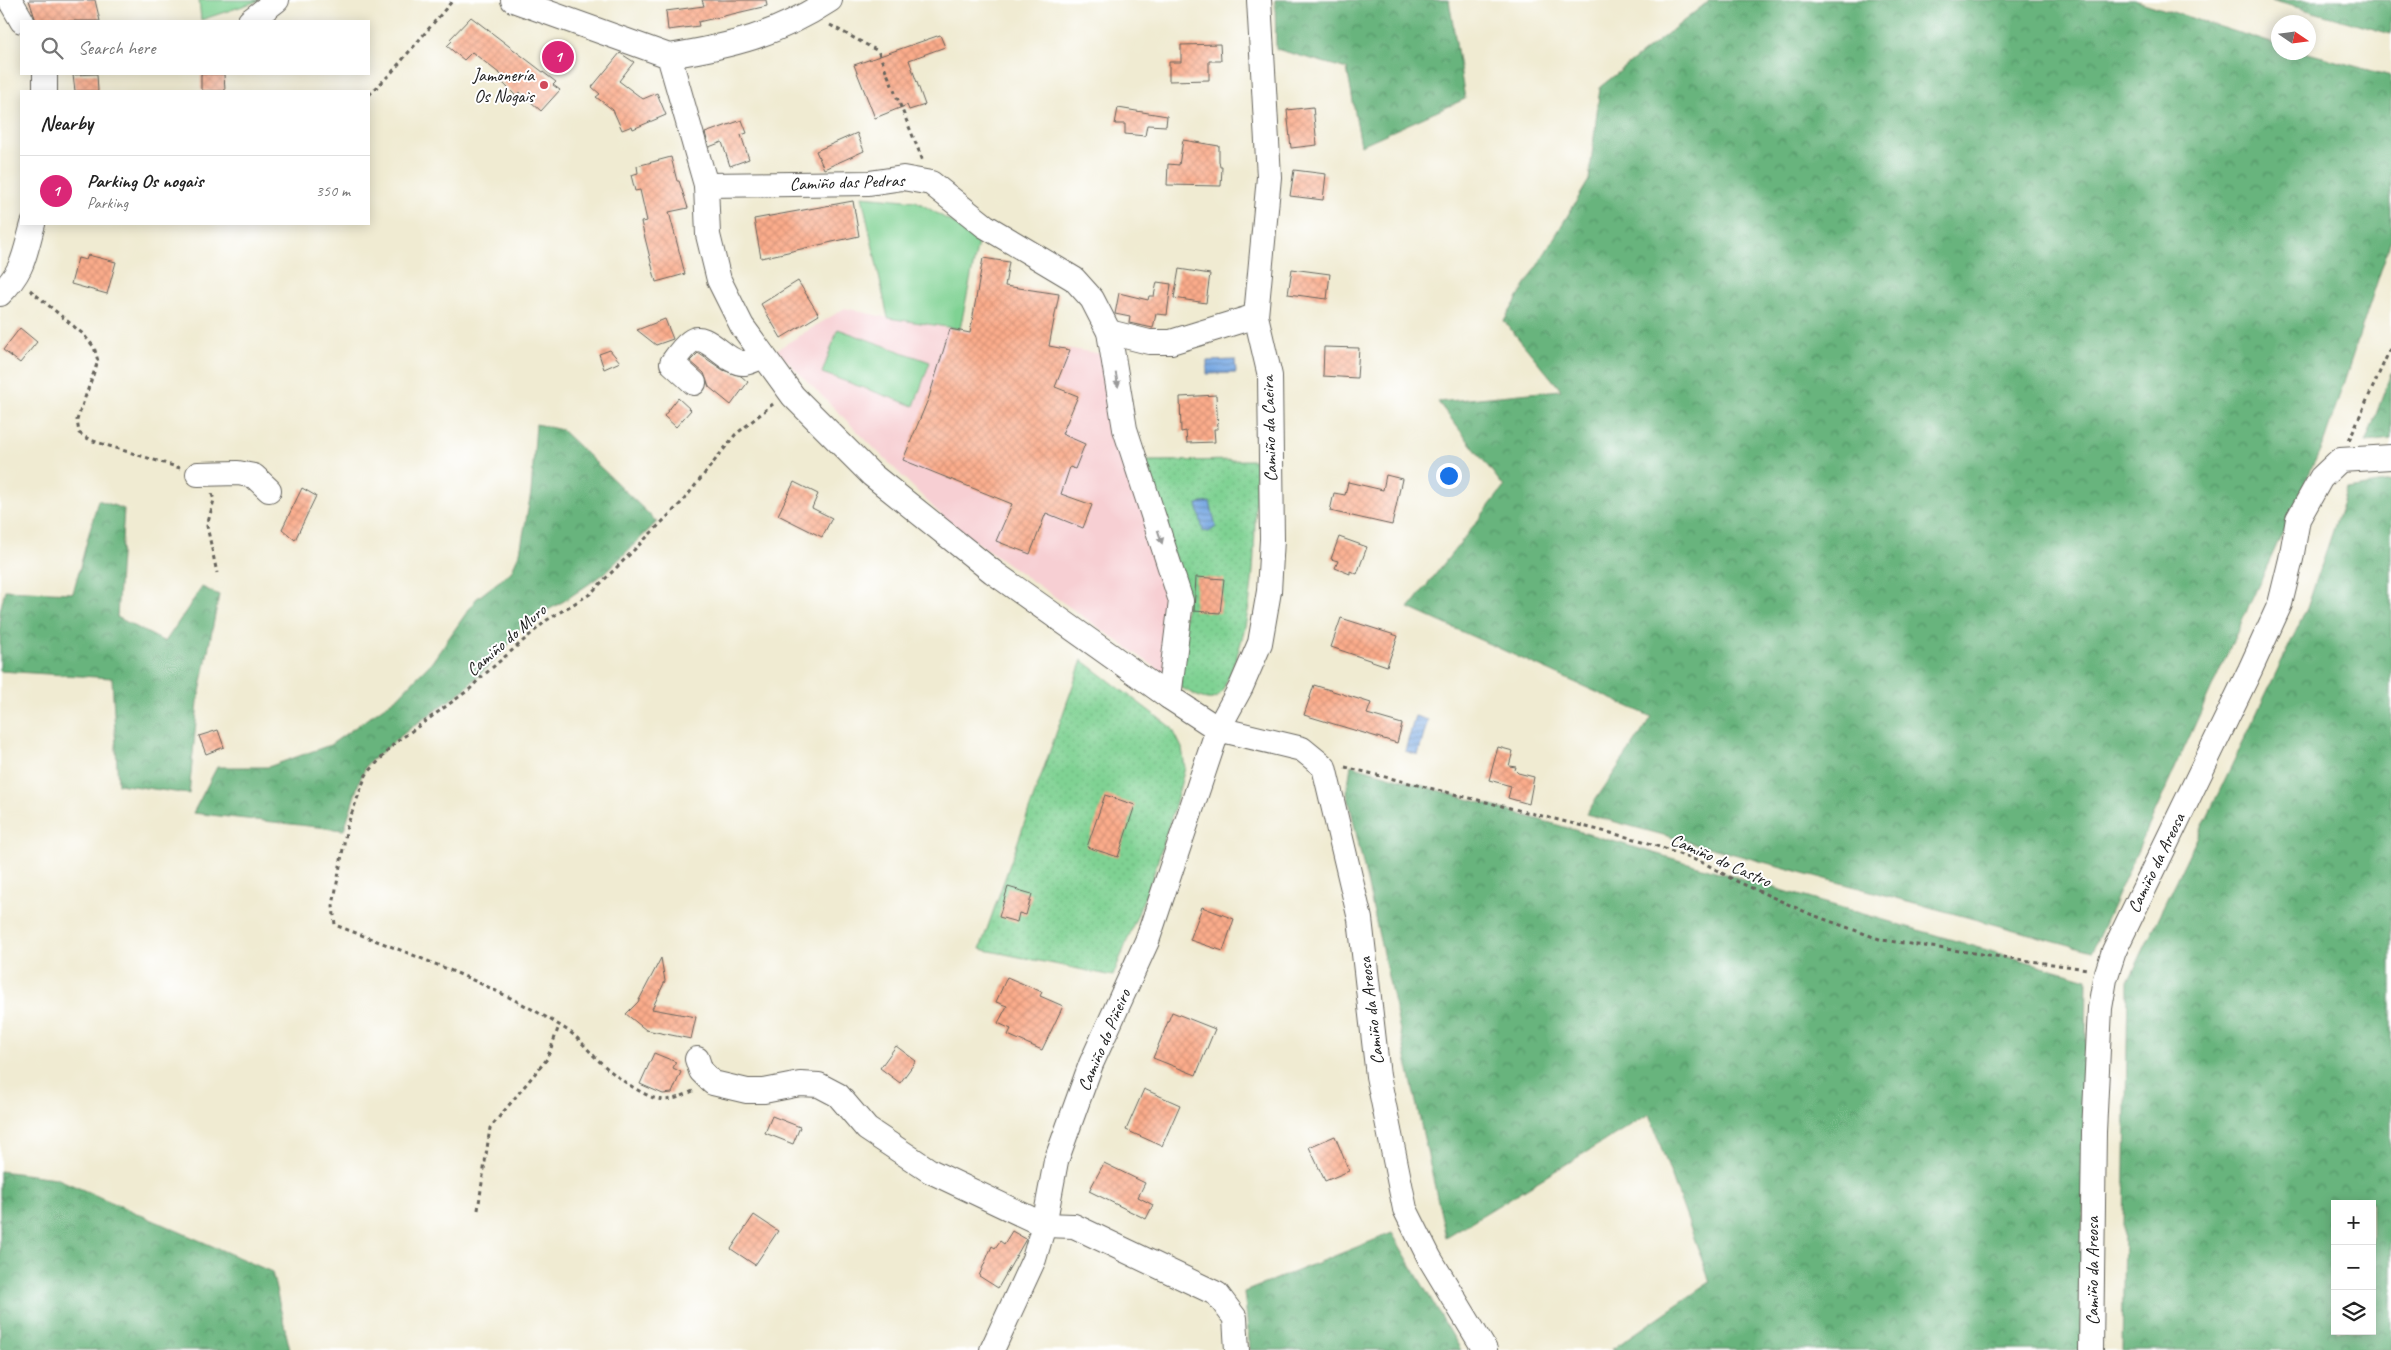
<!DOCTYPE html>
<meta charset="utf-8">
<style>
:root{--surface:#fff;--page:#f6f6f6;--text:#222;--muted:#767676;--line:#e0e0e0;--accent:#db2777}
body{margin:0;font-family:Caveat,sans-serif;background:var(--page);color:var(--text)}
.controls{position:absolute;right:15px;bottom:15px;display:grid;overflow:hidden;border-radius:0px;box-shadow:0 2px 12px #0003}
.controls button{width:45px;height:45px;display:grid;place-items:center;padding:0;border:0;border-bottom:1px solid var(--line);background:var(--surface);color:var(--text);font:25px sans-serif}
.compass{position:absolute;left:2271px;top:15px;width:45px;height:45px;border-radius:50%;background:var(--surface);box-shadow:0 2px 12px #0003;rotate:103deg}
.you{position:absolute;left:1448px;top:475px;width:18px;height:18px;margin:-12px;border:4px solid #fff;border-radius:50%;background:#1a73e8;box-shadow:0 0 0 8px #1a73e833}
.badge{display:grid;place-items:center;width:32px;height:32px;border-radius:50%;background:var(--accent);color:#fff;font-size:16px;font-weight:700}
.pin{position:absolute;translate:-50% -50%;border:2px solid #fff;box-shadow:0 1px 5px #0006}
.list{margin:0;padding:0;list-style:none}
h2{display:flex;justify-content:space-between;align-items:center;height:65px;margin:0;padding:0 20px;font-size:21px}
h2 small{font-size:16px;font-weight:400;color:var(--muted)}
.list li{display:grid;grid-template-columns:32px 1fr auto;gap:15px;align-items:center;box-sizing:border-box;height:70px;padding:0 20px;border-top:1px solid var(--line)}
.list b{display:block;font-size:19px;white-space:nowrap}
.list p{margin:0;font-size:16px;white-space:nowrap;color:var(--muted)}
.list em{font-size:16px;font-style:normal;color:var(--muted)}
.icon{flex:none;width:28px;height:28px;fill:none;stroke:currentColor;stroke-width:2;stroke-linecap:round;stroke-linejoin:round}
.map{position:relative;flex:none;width:2391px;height:1350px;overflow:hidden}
.search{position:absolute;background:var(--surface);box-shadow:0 2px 12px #0003;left:20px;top:20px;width:350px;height:55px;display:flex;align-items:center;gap:12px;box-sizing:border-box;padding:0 18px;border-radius:0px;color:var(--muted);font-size:19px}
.panel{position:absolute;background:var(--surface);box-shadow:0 2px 12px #0003;left:20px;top:90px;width:350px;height:135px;border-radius:0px}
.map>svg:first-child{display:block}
.built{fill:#f7cfd3}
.green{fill:#7fd293;stroke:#4e7758}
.forest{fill:url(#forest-crowns);stroke:#42684c;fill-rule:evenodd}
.garden{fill:url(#garden-dots);stroke:#4e7758}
.water{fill:url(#water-rules);stroke:#4a6280}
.building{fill:url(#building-cross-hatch)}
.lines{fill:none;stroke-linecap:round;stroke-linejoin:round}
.minor-casing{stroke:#66645c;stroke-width:26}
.path{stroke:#66645c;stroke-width:3;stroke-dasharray:4 4;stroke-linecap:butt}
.minor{stroke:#fff;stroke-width:24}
.oneway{fill:#999}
.poi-dot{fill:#d1495b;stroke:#fff;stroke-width:2}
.labels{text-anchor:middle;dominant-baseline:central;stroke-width:4;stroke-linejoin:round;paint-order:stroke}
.poi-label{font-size:18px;fill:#1c1c1c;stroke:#fff;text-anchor:end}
.street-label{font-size:18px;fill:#1c1c1c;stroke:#fff}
</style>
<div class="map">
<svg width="2391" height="1350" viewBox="0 0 2391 1350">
<defs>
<pattern id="forest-crowns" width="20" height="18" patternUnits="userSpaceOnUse" patternTransform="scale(1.25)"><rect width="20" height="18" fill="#67b47d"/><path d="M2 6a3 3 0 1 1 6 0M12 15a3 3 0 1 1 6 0" fill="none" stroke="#549266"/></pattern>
<pattern id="garden-dots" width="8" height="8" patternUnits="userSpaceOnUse" patternTransform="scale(1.25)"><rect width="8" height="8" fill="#7fd293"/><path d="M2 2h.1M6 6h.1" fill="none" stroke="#6db47e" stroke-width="1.8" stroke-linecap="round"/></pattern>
<pattern id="water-rules" width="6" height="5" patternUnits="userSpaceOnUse" patternTransform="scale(1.25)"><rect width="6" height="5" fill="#78a9e3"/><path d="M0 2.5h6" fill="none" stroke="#6289b7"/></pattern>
<pattern id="building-cross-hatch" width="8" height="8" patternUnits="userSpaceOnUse" patternTransform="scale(1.25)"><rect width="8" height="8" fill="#fbac8b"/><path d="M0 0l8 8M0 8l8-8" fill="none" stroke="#d79377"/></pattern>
</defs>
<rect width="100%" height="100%" fill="#fff"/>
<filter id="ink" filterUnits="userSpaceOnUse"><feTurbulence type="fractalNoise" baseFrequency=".02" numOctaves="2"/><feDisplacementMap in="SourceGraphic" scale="10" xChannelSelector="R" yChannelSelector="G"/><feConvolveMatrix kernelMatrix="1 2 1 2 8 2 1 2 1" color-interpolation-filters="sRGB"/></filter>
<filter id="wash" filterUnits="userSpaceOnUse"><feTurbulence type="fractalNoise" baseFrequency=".0096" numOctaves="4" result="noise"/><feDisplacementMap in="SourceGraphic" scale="20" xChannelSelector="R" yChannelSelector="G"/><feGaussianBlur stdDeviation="1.12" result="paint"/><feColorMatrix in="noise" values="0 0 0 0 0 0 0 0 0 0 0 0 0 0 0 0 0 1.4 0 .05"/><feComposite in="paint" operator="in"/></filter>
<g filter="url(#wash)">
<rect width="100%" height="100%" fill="#f0ebd2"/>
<!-- built -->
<polygon class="built" points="845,308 888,318 1102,354 1173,598 1165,674 948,522 776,350"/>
<!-- green -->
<g class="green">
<polygon points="199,0 261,0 201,20"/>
<polygon points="862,196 916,201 979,238 960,329 888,318"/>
<polygon points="838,329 930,362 914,406 822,373"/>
</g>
<!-- forest -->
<g class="forest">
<polygon points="1275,0 1449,0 1465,99 1361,145 1347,69 1276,49"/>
<polygon points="1710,0 2134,0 2278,45 2278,52 2307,53 2391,76 2391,240 2325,439 2092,951 1586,814 1652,717 1409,608 1504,487 1438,402 1561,390 1504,321 1589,180 1600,87"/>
<polygon points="2271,0 2391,0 2391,34"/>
<polygon points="2391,373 2391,439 2366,442"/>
<polygon points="536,424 562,430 657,522 605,573 564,601 523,624 504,651 464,690 412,727 367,764 359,782 344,830 193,813 217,767 268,767 330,745 398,697 432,662 476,599 511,572 520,552 531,493"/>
<path d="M2391 482V1350H2122L2128 982 2307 608 2347 489ZM2335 1204H2372V1331H2335Z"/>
<polygon points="98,500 124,509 117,617 165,642 202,587 219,595 198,702 189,794 118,784 112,678 0,671 0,611 5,590 73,593"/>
<polygon points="1351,765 2087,979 2081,1350 1611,1350 1710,1282 1649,1114 1446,1237 1347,792"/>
<polygon points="0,1171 56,1178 272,1272 290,1350 0,1350"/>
<polygon points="1392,1233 1461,1350 1250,1350 1244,1292"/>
</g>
<!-- garden -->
<g class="garden">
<path d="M1256 460C1254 533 1259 608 1229 676 1225 683 1223 695 1215 698 1205 703 1189 691 1180 687L1186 600 1146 461Z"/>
<polygon points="1082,660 1172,728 1182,748 1185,768 1176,802 1153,876 1113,976 980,949"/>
</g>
<!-- water -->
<g class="water">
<polygon points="1235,360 1236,373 1207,374 1207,361"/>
<polygon points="1210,502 1216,527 1209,532 1203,531 1197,504"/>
<polygon points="1415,716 1428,720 1418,755 1405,751"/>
</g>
<g id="blocks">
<!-- building -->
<g class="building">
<polygon points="29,0 95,0 100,21 36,21"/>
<polygon points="702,0 766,0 767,6 698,22 699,26 668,30 666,11 704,6"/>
<polygon points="471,17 556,82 553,85 560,90 541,111 520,92 517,97 501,81 504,77 472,52 464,60 447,46 452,41 450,39"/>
<polygon points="940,35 945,47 909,60 925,105 909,110 907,105 875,118 854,65"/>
<polygon points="1220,44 1221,61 1209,61 1209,80 1169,81 1169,62 1181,62 1181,45"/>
<polygon points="620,53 634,62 619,81 643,99 657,93 666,115 633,129 632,126 622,130 613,110 596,97 600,94 592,87"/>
<polygon points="97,74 98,91 75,91 73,75"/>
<polygon points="201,74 224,74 225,91 204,91 201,89"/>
<polygon points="1313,107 1317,145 1291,148 1287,110"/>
<polygon points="1118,108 1167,116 1166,126 1147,125 1145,136 1125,134 1125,124 1115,124"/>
<polygon points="742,120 747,133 741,135 749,159 730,166 722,142 709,147 705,133"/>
<polygon points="857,133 864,151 824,169 816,151"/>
<polygon points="1183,140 1219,146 1219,161 1220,167 1222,167 1221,186 1167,185 1168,164 1179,165"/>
<polygon points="671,157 677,181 679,181 688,208 669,212 685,274 656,282 641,222 647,221 640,190 635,191 631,175 638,173 637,166"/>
<polygon points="1294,170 1326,174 1323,200 1290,196"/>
<polygon points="853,201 859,236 761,258 754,219"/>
<polygon points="88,255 116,262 107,294 71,284 78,258 86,260"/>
<polygon points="983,258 1009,262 1005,286 1059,294 1049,346 1070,350 1055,387 1078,396 1062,434 1085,444 1075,469 1070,467 1061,494 1092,505 1083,528 1046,513 1030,554 996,541 1012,504 903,460 929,397 950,329 970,333"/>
<polygon points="1179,269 1210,274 1206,303 1174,298"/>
<polygon points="1292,269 1330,274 1327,299 1288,294"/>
<polygon points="798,281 819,315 781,338 761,304"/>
<polygon points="1157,282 1171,284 1167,315 1156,314 1153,328 1129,323 1130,317 1115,314 1119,293 1148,300 1149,296 1154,296"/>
<polygon points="665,319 673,339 656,345 637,330"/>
<polygon points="20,328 37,342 20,363 3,350"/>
<polygon points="1324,347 1359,348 1357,378 1323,376"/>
<polygon points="610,350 620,362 604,369 599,354"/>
<polygon points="698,353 723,370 741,376 748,382 731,405 709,387 704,373 690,361"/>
<polygon points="1216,395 1218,429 1214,429 1215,442 1187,443 1186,431 1181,432 1180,397"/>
<polygon points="678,398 691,410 676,427 664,416"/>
<polygon points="1386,475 1402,479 1392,525 1330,511 1334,493 1345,495 1348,482 1383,490"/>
<polygon points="794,482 818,494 812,508 832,518 822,537 778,515"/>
<polygon points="302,488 316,496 295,540 282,529"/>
<polygon points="1339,537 1367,547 1357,574 1350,571 1350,574 1335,568 1338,561 1331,559"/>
<polygon points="1196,577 1224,579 1220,613 1194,611"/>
<polygon points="1341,618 1398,636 1387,666 1331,647"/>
<polygon points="1314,685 1371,703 1367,714 1402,724 1397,743 1304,715"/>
<polygon points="218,730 224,747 206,754 199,736"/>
<polygon points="1498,747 1513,751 1509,766 1516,767 1515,770 1518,773 1534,777 1529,804 1508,798 1511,786 1489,780"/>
<polygon points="1105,795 1135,805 1118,857 1087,847"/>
<polygon points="1008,887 1032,894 1026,915 1019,913 1017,922 999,917"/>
<polygon points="1202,907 1234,919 1223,951 1190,940"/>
<polygon points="661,958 665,981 652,1009 696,1017 691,1039 646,1030 626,1014 638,1002"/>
<polygon points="1007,977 1042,992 1040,996 1063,1006 1042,1050 1008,1035 1011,1029 998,1023 1007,1006 996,1002"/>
<polygon points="1172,1012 1215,1029 1196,1075 1153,1058"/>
<polygon points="896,1046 916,1061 900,1083 880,1068"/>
<polygon points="654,1053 676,1062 673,1068 681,1072 672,1093 663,1094 640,1084"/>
<polygon points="1144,1089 1180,1105 1162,1146 1126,1130"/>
<polygon points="772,1116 800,1127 793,1144 765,1133"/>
<polygon points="1335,1136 1349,1171 1325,1181 1309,1147"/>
<polygon points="1104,1163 1145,1183 1138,1197 1153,1205 1146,1219 1089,1191"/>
<polygon points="754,1215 778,1231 755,1265 731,1249"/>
<polygon points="1012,1231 1026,1239 998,1288 979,1276 992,1246 995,1248 1000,1241 1004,1244"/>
</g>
</g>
</g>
<g filter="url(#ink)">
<use href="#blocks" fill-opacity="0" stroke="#66645c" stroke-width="1"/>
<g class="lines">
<defs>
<g id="minor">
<polyline points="10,0 22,21"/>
<polyline points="513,0 669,56 706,185 708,235 719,280 742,326 793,396 872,475 993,572 1169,697 1218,729 1302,749 1324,767 1360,919 1378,1076 1405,1209 1430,1259 1485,1350"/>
<polyline points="250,21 277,0"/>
<path d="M669 56C731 46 777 35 830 0"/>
<polyline points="45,91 45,74"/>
<polyline points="706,185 869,183 903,178 931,183 985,226 1074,279 1092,299 1109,332 1125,429 1181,601 1169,697"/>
<path d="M0 294C24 270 24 256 33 224"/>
<polyline points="1109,332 1149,342 1171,342 1256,316"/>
<path d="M694 383 672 363C677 356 683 347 690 342 707 329 725 365 745 363 751 362 758 358 763 356"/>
<polyline points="198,474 238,473 254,476 269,490"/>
<polyline points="697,1059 701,1071 713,1083 747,1091 764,1091 800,1084 819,1085 838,1095 867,1129 930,1171 1044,1225 1074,1226 1217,1294 1235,1318 1237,1350"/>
<polyline points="992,1350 1034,1259 1044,1225 1056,1161 1091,1064 1147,941 1218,729 1241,687 1260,643 1269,591 1272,539 1270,376 1256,316 1269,177 1259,0"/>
<polyline points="2091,1350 2094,1132 2100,1008 2105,979 2114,951 2250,670 2280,604 2291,559 2298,519 2321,478 2340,460 2391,457"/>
</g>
</defs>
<!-- minor casing -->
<use href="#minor" class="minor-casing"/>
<!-- path -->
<g class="path">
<polyline points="830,25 878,51 923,161"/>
<polyline points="369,95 392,72 453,0"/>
<polyline points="30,290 83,334 94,347 98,361 77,420 79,433 90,440 180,468"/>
<polyline points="2349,440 2391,347"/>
<polyline points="212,494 214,500 207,526 217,573"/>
<polyline points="1345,767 1643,841 1706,864 1734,880 1810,914 1882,940 2087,969"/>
<path d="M693 1091C680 1097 668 1103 654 1098 632 1089 611 1073 595 1057 586 1048 578 1037 567 1030 499 986 411 954 335 925L333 906 347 826 366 775 395 743 470 689 478 680 547 620 590 594 683 501 735 435 773 404"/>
<polyline points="478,1210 490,1128 547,1059 559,1026"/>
</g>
<!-- minor -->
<use href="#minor" class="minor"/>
</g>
<!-- one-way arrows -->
<defs><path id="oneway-solid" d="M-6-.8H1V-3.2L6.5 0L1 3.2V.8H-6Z" transform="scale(1.25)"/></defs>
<g class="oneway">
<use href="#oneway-solid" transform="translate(1117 380) rotate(80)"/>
<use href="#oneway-solid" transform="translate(1160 537) rotate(72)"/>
</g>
</g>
<!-- markers -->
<circle class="poi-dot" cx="544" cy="85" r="5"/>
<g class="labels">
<!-- poi labels -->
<g class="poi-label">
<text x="534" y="75">Jamonería<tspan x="534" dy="21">Os Nogais</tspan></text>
</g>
<!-- street labels -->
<g class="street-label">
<text transform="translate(847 182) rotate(-2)">Camiño das Pedras</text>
<text transform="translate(1269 429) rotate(-92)">Camiño da Caeira</text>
<text transform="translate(506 640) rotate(-41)">Camiño do Muro</text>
<text transform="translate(1721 860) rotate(24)">Camiño do Castro</text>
<text transform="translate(2156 863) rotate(-64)">Camiño da Areosa</text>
<text transform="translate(1371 1011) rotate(-97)">Camiño da Areosa</text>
<text transform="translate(1104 1040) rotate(-67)">Camiño do Piñeiro</text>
<text transform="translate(2092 1271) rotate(-90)">Camiño da Areosa</text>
</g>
</g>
</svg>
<div class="controls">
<button>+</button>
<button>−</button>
<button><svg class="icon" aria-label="layers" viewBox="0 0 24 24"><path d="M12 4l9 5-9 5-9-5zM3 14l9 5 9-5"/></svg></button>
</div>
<svg class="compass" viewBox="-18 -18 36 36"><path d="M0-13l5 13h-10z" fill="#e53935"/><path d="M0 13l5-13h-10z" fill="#767676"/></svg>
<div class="you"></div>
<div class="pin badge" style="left:558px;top:57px">1</div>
<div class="search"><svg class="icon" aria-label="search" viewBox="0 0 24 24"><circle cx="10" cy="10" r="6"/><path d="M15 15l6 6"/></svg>Search here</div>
<section class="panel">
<h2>Nearby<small></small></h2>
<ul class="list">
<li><span class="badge">1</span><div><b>Parking Os nogais</b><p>Parking</p></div><em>350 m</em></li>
</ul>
</section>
</div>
